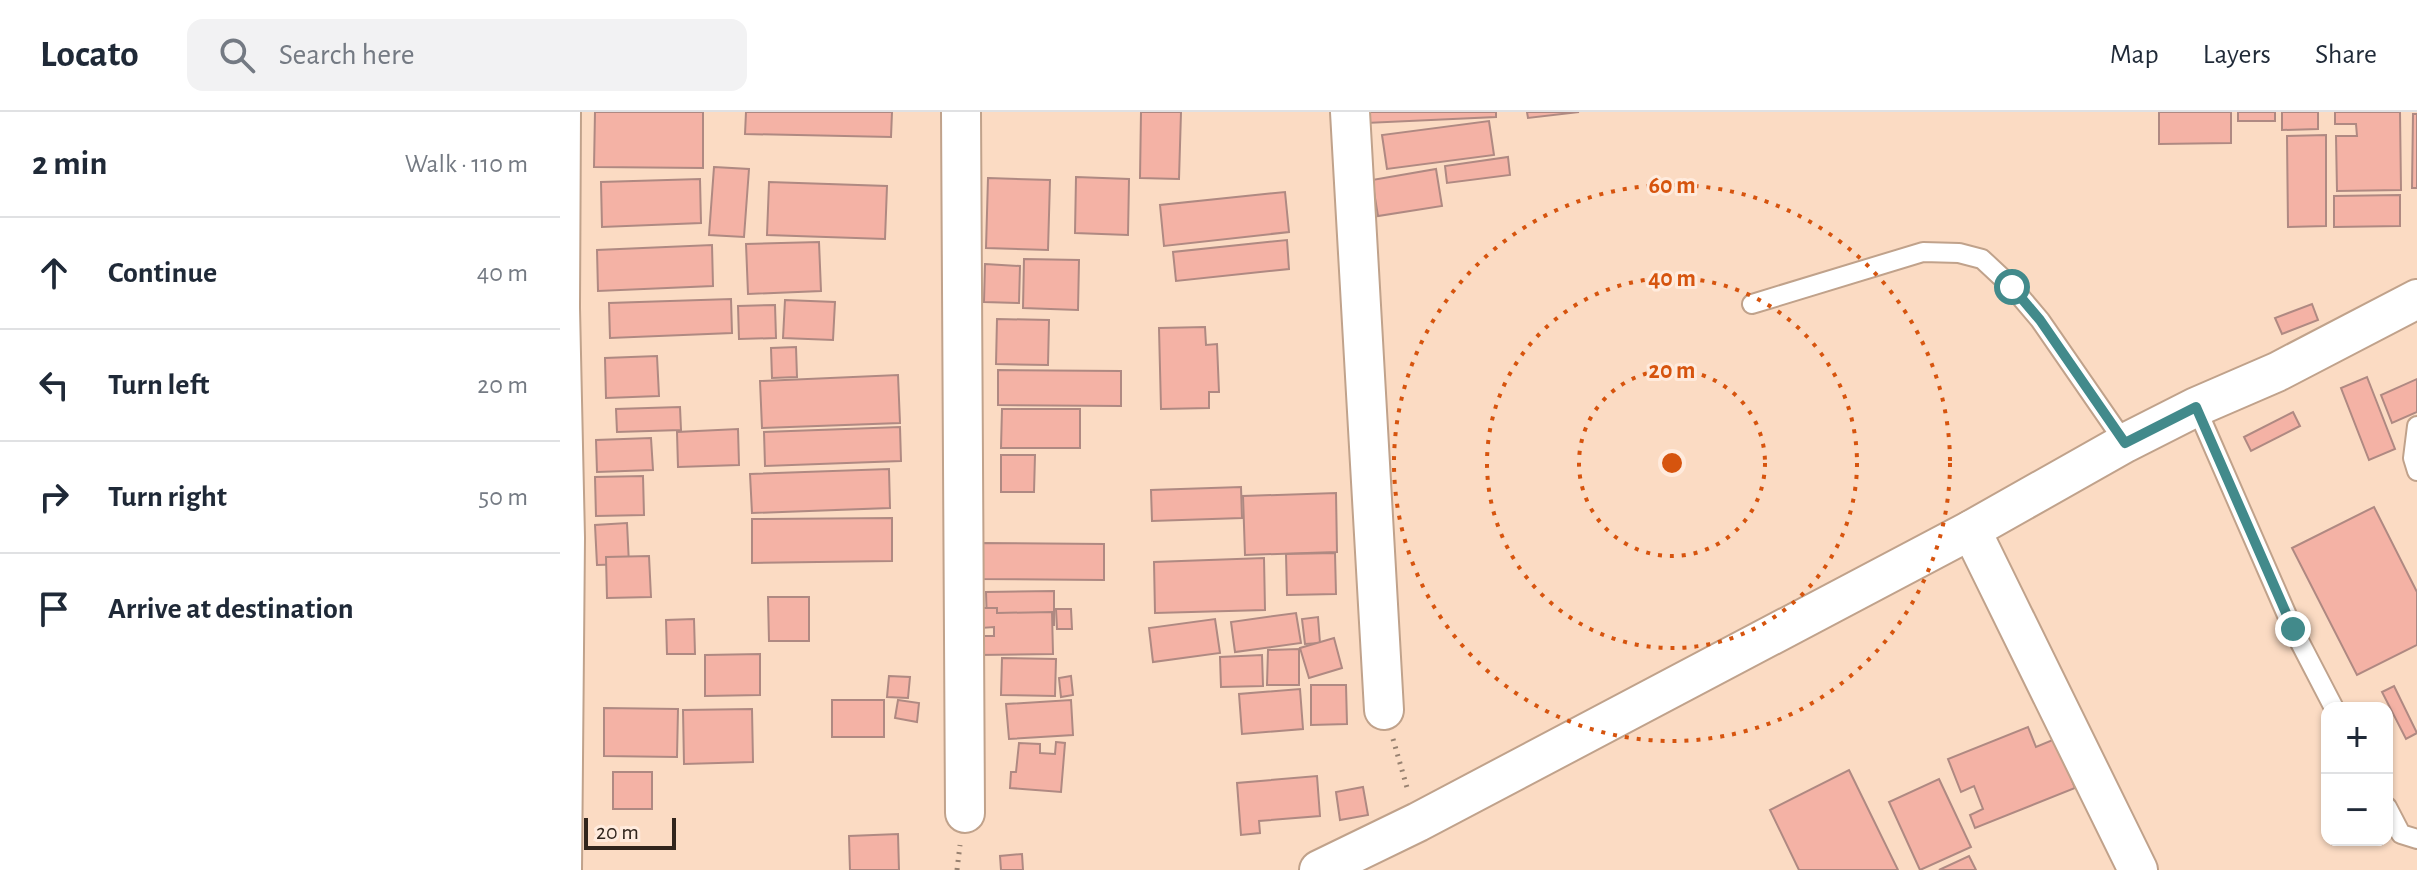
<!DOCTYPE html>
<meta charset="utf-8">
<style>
:root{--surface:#fff;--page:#f2f2f3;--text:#1f2937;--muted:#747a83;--line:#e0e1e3}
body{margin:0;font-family:"Alegreya Sans",sans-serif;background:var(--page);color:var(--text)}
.controls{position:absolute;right:24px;bottom:24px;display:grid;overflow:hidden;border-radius:16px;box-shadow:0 2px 6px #0004}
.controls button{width:72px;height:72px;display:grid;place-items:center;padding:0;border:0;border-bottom:2px solid var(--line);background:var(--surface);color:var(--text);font:40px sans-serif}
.scale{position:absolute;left:24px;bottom:20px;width:92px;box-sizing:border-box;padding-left:8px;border:4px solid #31251c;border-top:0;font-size:22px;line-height:28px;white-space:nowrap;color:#31251c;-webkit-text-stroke:6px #ffebdd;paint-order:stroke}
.stop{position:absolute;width:24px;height:24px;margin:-18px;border:6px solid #428a8b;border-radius:50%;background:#fff}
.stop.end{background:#428a8b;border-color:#fff;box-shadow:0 2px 8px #0008}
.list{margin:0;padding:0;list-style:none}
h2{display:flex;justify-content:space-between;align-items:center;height:104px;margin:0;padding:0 32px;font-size:34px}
h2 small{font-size:26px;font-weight:400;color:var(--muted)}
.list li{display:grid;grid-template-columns:52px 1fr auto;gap:24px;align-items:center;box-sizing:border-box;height:112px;padding:0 32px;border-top:2px solid var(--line)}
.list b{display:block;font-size:30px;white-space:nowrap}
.list em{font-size:26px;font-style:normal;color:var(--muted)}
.icon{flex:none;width:44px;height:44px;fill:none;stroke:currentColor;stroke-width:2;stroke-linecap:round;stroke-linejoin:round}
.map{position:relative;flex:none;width:1857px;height:758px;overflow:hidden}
header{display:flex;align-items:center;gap:48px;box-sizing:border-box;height:112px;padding:0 40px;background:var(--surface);border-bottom:2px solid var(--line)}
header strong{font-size:38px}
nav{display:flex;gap:44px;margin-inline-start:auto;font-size:28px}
.search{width:560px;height:72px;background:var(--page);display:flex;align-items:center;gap:20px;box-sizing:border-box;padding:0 28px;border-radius:16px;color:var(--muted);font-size:30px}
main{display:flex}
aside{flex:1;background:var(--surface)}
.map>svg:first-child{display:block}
.building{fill:#f4b2a5;stroke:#af8982;stroke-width:2}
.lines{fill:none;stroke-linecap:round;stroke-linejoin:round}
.lane-casing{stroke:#c0a28b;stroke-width:22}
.street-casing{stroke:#c0a28b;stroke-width:42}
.path{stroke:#978170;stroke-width:5;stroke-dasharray:2 6;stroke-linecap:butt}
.lane{stroke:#fff;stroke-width:18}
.street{stroke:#fff;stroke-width:38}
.route{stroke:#428a8b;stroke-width:10}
.ring{fill:none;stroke:#d6540e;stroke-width:4;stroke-dasharray:4 8}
.centre{fill:#d6540e;stroke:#ffebdd;stroke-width:4}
.ring-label{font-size:24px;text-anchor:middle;font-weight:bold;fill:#d6540e;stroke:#ffebdd;stroke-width:6;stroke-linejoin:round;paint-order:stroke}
</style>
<header>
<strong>Locato</strong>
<div class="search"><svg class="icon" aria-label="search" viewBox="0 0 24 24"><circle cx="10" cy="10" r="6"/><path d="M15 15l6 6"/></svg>Search here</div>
<nav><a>Map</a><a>Layers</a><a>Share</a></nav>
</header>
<main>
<aside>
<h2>2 min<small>Walk · 110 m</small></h2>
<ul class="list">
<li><svg class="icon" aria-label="ahead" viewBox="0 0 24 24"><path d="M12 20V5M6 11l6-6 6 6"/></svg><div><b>Continue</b></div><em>40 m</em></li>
<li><svg class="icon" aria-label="left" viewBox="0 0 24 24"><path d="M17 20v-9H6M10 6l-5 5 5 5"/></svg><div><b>Turn left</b></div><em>20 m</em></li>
<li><svg class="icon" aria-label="right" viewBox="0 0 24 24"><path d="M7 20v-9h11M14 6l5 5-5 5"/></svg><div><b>Turn right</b></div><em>50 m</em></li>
<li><svg class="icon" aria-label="arrive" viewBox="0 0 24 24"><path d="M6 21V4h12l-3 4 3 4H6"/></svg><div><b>Arrive at destination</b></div></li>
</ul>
</aside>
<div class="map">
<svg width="1857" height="758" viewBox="0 0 1857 758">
<rect width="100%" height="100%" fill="#fbdbc3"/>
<!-- building -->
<g class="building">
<polygon points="35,0 143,0 143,56 34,55"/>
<polygon points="186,0 332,0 331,25 185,22"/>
<polygon points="581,0 621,0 619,67 580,66"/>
<polygon points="806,0 936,0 936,5 806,11"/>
<polygon points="967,0 1019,0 968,6"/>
<polygon points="1599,0 1671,0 1671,31 1599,32"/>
<rect x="1678" y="0" width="37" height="9"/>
<polygon points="1722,0 1758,0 1758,17 1722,18"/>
<polygon points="1775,0 1840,0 1841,78 1777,79 1776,24 1797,24 1796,12 1775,12"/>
<polygon points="1853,2 1857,2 1857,76 1852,76"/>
<polygon points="929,9 934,43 827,57 822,23"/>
<polygon points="1766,23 1766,114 1728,115 1727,24"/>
<polygon points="948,45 950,63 887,71 885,54"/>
<polygon points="154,55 189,57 184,125 149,123"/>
<polygon points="876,57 882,94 818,104 812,68"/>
<polygon points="516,65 569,67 568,123 515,121"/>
<polygon points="428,66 490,68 488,138 426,136"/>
<polygon points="140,67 141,111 42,115 41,70"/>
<polygon points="209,70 327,74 325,127 207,123"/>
<polygon points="725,80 729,120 604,134 600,93"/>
<polygon points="1840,83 1840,114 1774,115 1774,84"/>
<polygon points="727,128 729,157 616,169 613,140"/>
<polygon points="259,130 261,179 188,182 186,132"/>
<polygon points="152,133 153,174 38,179 37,138"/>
<polygon points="464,147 519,148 518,198 463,196"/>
<polygon points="425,152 460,154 459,191 424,190"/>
<polygon points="171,187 172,221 50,226 49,191"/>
<polygon points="225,188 275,190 273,228 223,226"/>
<polygon points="1752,192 1758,208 1722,222 1715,206"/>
<polygon points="215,193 216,226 179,227 178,194"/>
<polygon points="437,207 489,208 488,253 436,252"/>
<polygon points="645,215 646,233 657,232 659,280 649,280 649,296 601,297 599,216"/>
<polygon points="236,235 237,265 212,266 211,236"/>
<polygon points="97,244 99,284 46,286 45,246"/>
<polygon points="438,258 561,259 561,294 438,293"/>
<polygon points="338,263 340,311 202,316 200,269"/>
<polygon points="1807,265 1835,337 1809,348 1781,276"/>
<polygon points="1857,267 1857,300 1832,311 1821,283"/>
<polygon points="120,295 121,318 57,320 56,297"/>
<polygon points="442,297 520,297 520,336 441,336"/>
<polygon points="1733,300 1740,314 1691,339 1684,325"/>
<polygon points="340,315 341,349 205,354 204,320"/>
<polygon points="178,317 179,353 118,355 117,320"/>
<polygon points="91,326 93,358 37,360 36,328"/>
<polygon points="441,343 475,343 474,380 441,380"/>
<polygon points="329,357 330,396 192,401 190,362"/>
<polygon points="83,364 84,403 36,404 35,365"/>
<polygon points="681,375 682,406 592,409 591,378"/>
<polygon points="776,381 777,440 685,443 683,384"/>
<polygon points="1814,395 1857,480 1857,533 1797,563 1732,436"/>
<polygon points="332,406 332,449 192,451 192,407"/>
<polygon points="67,411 69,452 37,453 35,413"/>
<polygon points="418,431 544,432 544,468 417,467"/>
<polygon points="775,441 776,482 727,483 726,442"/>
<polygon points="89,444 91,485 47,486 46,445"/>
<polygon points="704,446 705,498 595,501 594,450"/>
<polygon points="494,479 494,513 427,513 426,480"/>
<polygon points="208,485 249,485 249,529 209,529"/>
<polygon points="421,496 437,496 437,501 492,500 493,542 418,543 418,524 434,524 434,515 421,516"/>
<polygon points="496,497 511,497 512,517 497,517"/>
<polygon points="736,501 741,531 675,540 671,510"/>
<polygon points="758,505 760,531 745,532 742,507"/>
<polygon points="134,507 135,542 107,542 106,508"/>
<polygon points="655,507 660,541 593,550 589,516"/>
<polygon points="774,526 782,556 749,566 740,536"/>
<polygon points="739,537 739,573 707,573 708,538"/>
<polygon points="200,542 200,583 145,584 145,543"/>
<polygon points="702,543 703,574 661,575 660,545"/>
<polygon points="442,546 496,547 495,584 441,583"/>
<polygon points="329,564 350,565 348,586 327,585"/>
<polygon points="511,564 513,583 501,585 499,566"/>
<polygon points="751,573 786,573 787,612 751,613"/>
<polygon points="1834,574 1857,621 1846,627 1822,580"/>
<polygon points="740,577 743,617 682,622 679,582"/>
<rect x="272" y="588" width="52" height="37"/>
<polygon points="338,588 359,591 357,610 335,606"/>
<polygon points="511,588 513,623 449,627 446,592"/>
<polygon points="44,596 118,597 117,645 44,644"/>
<polygon points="192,597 193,650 124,652 123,598"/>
<polygon points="1468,615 1476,635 1495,627 1515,676 1415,716 1410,703 1423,697 1414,674 1401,680 1388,647"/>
<polygon points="496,630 505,631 501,680 450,676 451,660 456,660 459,631 480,632 480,641 495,642"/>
<polygon points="1289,658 1338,758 1239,758 1210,698"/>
<rect x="53" y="660" width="39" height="37"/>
<polygon points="757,664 760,704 699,709 700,721 681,723 677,671"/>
<polygon points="1379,667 1411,735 1360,758 1329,690"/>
<polygon points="803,675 808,703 780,708 776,680"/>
<polygon points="338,722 339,758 290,758 289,724"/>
<polygon points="462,742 463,758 441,758 440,744"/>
<polygon points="1409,744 1416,758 1379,758"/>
</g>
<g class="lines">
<defs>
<g id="lane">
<polyline points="1192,192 1363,140 1399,141 1422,147 1452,175 1480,208 1565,331"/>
<polyline points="1636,295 1733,517 1774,596"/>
<polyline points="1857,314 1853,346 1857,359"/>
<polyline points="1827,695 1841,722 1857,727"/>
</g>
<g id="street">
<polyline points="401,0 405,701"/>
<polyline points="790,0 824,598"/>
<polyline points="0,195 1,0"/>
<polyline points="0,196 5,426 2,758"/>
<polyline points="1411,418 1578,758"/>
<polyline points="759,758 858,710 1411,418 1565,331 1636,295 1717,260 1857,187"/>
</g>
</defs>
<!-- lane casing -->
<use href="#lane" class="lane-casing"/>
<!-- street casing -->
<use href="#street" class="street-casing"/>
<!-- path -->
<g class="path">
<polyline points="833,627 848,679"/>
<polyline points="397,758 400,733"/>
</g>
<!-- lane -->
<use href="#lane" class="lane"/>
<!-- street -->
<use href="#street" class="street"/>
</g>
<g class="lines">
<!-- route -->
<polyline class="route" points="1452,175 1480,208 1565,331 1636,295 1733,517"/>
</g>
<!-- distance rings -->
<g class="ring">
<circle cx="1112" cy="351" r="93"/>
<circle cx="1112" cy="351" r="185"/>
<circle cx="1112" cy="351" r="278"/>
</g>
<circle cx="1112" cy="351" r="12" class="centre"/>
<g class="ring-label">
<text x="1112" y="81">60 m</text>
<text x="1112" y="174">40 m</text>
<text x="1112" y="266">20 m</text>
</g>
</svg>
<div class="controls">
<button>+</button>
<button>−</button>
</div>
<div class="scale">20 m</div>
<div class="stop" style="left:1452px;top:175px"></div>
<div class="stop end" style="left:1733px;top:517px"></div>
</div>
</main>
